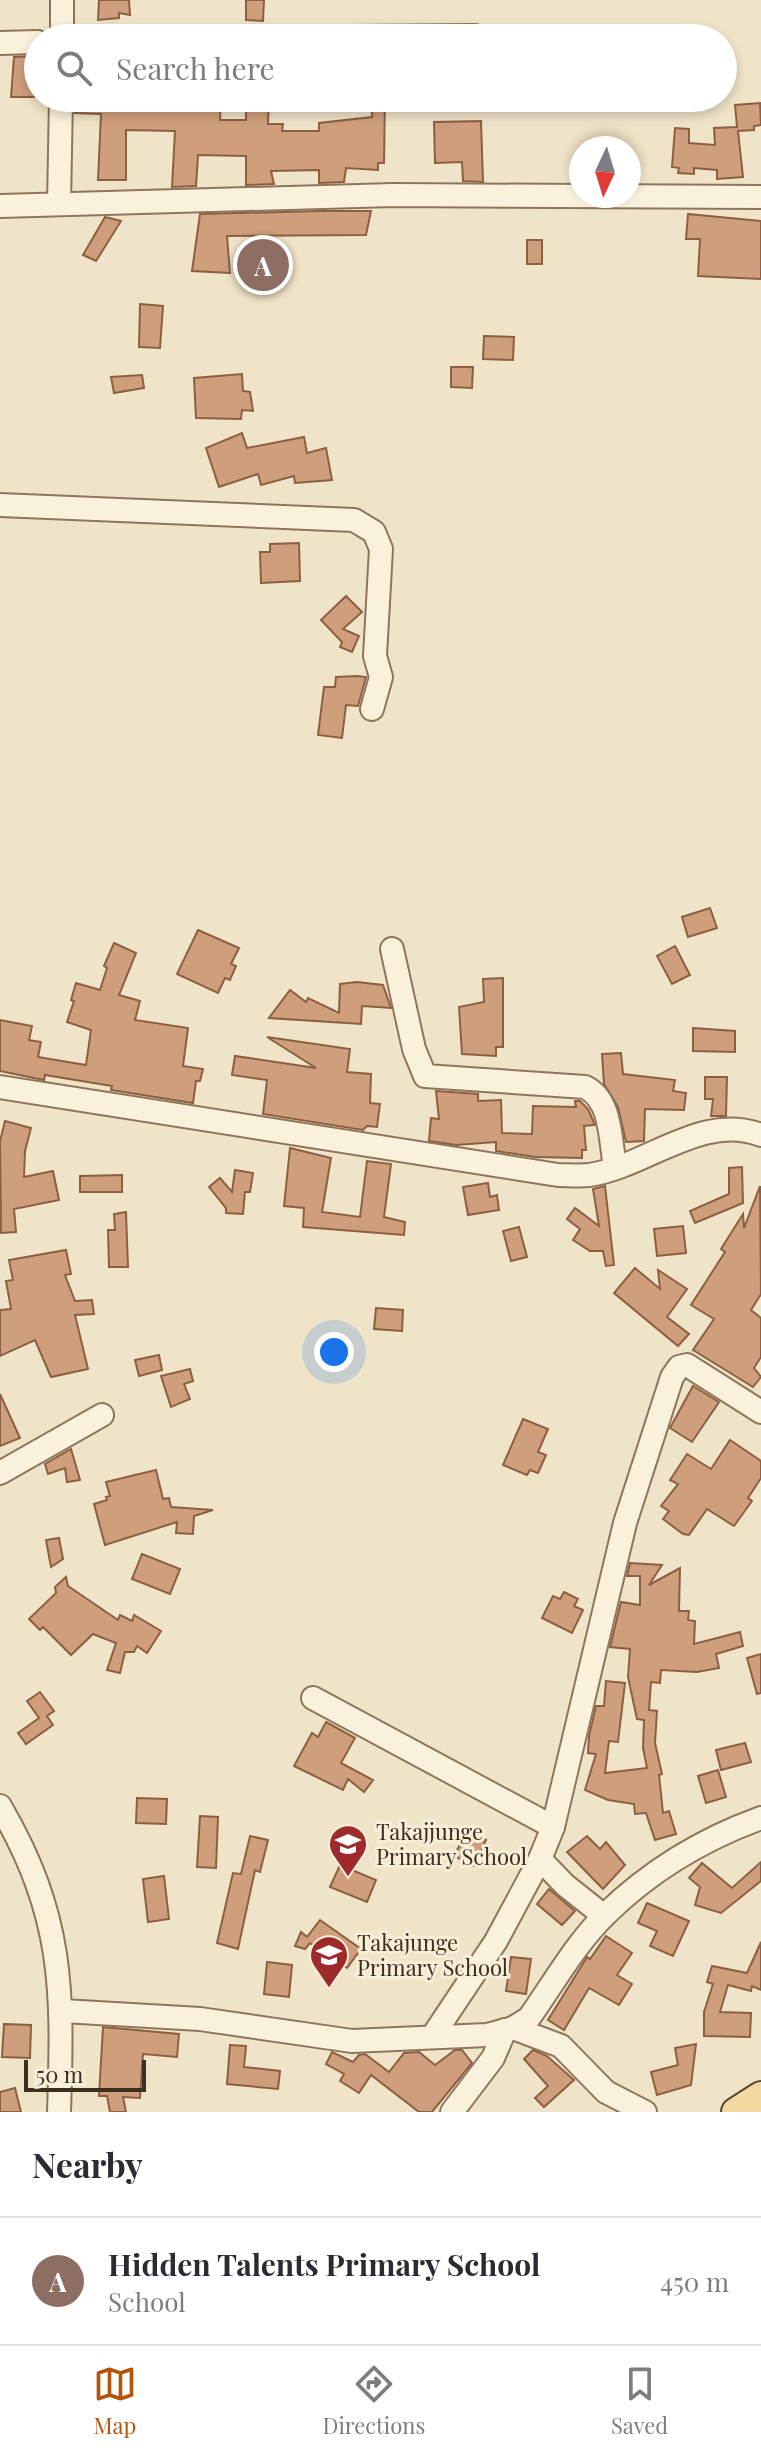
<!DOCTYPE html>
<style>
:root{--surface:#fff;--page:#f7f7f7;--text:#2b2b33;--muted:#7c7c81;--line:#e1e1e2;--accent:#b45309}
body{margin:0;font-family:"Playfair Display",serif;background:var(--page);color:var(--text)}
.compass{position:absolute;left:569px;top:136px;width:72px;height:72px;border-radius:50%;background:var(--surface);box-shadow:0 4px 12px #0003;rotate:184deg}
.scale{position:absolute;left:24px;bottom:20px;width:122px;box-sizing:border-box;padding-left:8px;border:4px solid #3d2e20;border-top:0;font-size:22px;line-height:28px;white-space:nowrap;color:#3d2e20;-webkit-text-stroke:6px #f7eed8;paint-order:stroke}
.you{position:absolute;left:334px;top:1352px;width:28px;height:28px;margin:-20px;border:6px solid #fff;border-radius:50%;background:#1a73e8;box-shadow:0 0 0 12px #1a73e833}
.badge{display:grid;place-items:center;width:52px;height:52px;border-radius:50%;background:var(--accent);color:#fff;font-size:26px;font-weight:700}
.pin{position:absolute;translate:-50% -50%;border:4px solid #fff;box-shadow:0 2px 8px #0006}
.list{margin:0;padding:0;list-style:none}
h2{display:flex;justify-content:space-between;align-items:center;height:104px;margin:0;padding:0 32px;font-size:34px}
h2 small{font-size:26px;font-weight:400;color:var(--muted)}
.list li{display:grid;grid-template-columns:52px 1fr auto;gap:24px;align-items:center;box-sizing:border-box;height:128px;padding:0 32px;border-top:2px solid var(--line)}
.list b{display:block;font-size:30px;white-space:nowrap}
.list p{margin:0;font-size:26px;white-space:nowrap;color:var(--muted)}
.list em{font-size:26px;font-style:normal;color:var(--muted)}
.icon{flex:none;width:44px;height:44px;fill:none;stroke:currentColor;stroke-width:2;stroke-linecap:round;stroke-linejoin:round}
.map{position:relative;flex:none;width:761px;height:2112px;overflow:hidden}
.search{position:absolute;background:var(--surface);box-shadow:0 4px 12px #0003;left:24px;right:24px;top:24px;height:88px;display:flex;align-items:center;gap:20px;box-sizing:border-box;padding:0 28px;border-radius:44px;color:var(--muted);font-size:30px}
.sheet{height:232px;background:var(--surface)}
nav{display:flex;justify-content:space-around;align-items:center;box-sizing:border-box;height:112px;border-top:2px solid var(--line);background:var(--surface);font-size:22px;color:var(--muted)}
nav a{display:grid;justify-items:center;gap:4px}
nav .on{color:var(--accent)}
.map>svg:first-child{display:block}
.building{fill:#cf9f7d;stroke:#8d5f41;stroke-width:2}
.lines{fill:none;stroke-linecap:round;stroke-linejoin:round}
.minor-casing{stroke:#8d765c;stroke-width:26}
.major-casing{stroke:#5b4430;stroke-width:32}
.minor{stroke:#faf1dc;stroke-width:22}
.major{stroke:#f3d9a0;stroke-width:28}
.labels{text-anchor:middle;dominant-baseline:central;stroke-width:6;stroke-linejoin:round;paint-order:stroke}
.poi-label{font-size:22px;fill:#3d2e20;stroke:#f7eed8;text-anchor:start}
</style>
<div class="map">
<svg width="761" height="2112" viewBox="0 0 761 2112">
<rect width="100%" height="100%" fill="#f0e4c8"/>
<!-- building -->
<g class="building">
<polygon points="99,0 129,0 130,15 119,13 119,18 98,20"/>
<polygon points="246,0 264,0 263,21 246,20"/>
<polygon points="35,56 34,97 11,97 14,57"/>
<polygon points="75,98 221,98 220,120 246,120 246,98 269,98 268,124 283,124 282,131 319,131 319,123 372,117 371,98 385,98 384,163 378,163 378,170 346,168 344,182 319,183 319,170 271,171 274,184 246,185 246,156 198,155 196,186 172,187 175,131 126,130 126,180 98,180 101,114 75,113"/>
<polygon points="760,103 761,125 754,126 754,130 738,131 743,177 717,179 717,170 694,168 694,174 678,173 679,168 672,167 675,128 689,129 689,143 715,145 714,128 737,127 735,105"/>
<polygon points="481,121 483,182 463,181 462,162 435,163 434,122"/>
<polygon points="319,211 371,211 366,235 227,236 230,273 192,271 200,214"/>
<polygon points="688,214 761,221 761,279 698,276 700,239 686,239"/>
<polygon points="105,217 121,221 96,261 83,255"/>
<rect x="527" y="240" width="15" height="24"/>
<polygon points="140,304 163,306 160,348 139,347"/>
<polygon points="484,336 514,337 513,360 483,359"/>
<polygon points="451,367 473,367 472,388 451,387"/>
<polygon points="242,374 243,391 250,392 253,411 242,410 241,419 196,418 194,378"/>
<polygon points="142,375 144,388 114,393 111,377"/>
<polygon points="242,433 247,448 304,437 307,453 326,448 332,480 295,483 294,476 261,485 258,474 219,487 206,448"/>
<polygon points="299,543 300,581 261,583 260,552 270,552 270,544"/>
<polygon points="346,596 362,612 343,629 359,636 352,652 340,647 342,642 321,620"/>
<polygon points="357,676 366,677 358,706 346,705 342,738 318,735 324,687 335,687 336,677"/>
<polygon points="710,908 717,928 688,937 682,917"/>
<polygon points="198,930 239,948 231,964 236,966 230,980 225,978 218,993 177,974"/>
<polygon points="114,943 136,953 119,995 140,1001 135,1020 188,1028 183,1066 203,1069 200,1081 196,1081 193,1103 111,1090 112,1086 45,1075 44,1080 0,1071 0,1020 32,1026 29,1040 41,1042 38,1057 86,1065 91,1030 67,1022 74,1001 71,1000 76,983 100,990 107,968 104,966"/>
<polygon points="675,946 690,975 672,984 657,956"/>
<polygon points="503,978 503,1047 496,1047 496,1056 462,1054 459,1007 484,1002 483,979"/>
<polygon points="357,982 383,985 391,1008 362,1006 361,1024 269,1018 290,990 306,1002 308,998 339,1013 340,984"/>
<polygon points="693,1028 735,1031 735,1052 693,1051"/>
<polygon points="267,1037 350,1049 347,1072 371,1074 370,1103 380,1104 377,1127 367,1126 363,1130 263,1114 267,1080 232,1075 235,1056 316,1068"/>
<polygon points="621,1053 623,1074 675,1080 673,1091 686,1093 684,1110 645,1109 644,1141 626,1142 618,1107 604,1084 602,1054"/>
<polygon points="705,1077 727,1077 726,1116 711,1116 713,1099 705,1099"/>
<polygon points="436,1091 478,1094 478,1101 501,1100 502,1133 532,1134 533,1106 576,1107 575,1101 580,1101 588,1109 595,1125 584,1126 586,1150 582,1150 582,1158 535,1157 496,1151 496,1142 456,1145 429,1141 431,1118 439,1119"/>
<polygon points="5,1121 31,1128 25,1151 24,1177 53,1171 59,1200 14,1209 16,1232 1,1233 0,1141"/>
<polygon points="290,1148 331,1158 322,1212 360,1217 367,1161 391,1164 384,1217 405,1222 404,1235 303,1227 304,1208 284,1206"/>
<polygon points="742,1167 743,1203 695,1223 690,1211 729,1194 729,1168"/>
<polygon points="235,1170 253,1173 250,1192 245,1192 243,1214 226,1213 226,1208 209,1187 220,1178 232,1192"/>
<polygon points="122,1175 122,1192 80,1192 80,1176"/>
<polygon points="488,1183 490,1197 497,1195 499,1210 468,1215 463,1187"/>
<polygon points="605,1186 614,1265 606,1266 603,1251 590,1251 573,1240 580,1229 567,1219 575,1208 599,1226 593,1189"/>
<polygon points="760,1186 761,1294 751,1310 761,1318 761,1357 754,1368 761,1377 753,1387 693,1350 714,1319 691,1305 725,1252 721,1249 743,1214 744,1228"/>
<polygon points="126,1212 128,1267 109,1267 108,1230 115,1230 114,1214"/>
<polygon points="683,1226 686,1253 657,1256 654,1229"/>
<polygon points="519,1227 527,1257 511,1261 503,1231"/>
<polygon points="66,1250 71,1274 65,1275 75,1301 92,1300 94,1314 75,1315 88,1369 51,1377 35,1340 0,1356 0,1310 11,1309 6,1281 13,1280 9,1260"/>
<polygon points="635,1268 660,1289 658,1270 687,1289 667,1317 689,1334 678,1346 614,1293"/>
<polygon points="376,1308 403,1310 402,1331 374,1329"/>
<polygon points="159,1355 162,1370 139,1376 135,1360"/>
<polygon points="190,1369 193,1381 184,1384 190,1399 171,1407 161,1376"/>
<polygon points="693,1386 719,1402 692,1442 670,1428"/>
<polygon points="0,1394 20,1438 0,1446"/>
<polygon points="523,1419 548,1429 538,1452 546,1455 538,1473 530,1470 527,1475 503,1465"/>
<polygon points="730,1440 761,1461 761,1478 748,1498 752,1501 734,1526 707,1509 689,1535 683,1534 663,1519 669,1511 661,1506 678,1484 670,1480 687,1454 711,1469"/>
<polygon points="71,1449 80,1480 67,1482 65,1468 48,1474 45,1464"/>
<polygon points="156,1470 163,1499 169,1498 171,1507 213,1510 194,1516 193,1534 176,1533 177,1522 105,1545 94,1504 107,1500 106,1497 110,1496 106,1482"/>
<polygon points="59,1538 63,1559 51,1567 46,1540"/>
<polygon points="142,1554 180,1569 170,1594 132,1579"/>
<polygon points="630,1563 662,1565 649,1585 680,1568 679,1611 689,1611 688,1620 695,1621 694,1644 740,1632 743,1646 716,1654 719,1668 697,1672 661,1670 660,1683 651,1682 649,1710 657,1711 655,1743 662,1774 659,1775 663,1813 669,1811 676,1834 655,1840 646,1813 635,1814 634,1804 608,1800 585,1790 596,1754 588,1753 589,1736 596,1706 604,1706 606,1681 625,1683 618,1742 609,1741 605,1773 647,1768 643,1748 644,1720 637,1719 628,1677 630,1649 610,1647 621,1602 640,1605 640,1576 627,1576"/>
<polygon points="66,1577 68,1586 118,1620 120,1615 132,1621 134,1615 161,1631 147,1653 137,1646 134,1652 125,1652 120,1673 107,1670 116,1643 93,1634 71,1655 43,1627 40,1630 29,1619 56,1593 55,1587"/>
<polygon points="564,1592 578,1599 574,1606 583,1610 572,1633 542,1618 553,1596 560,1599"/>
<polygon points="761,1654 761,1693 757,1694 747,1658"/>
<polygon points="40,1692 54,1711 47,1716 53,1725 26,1744 18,1733 39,1718 27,1701"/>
<polygon points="326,1722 355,1738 341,1763 373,1780 364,1792 348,1779 343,1790 294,1766 312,1733 318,1737"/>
<polygon points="745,1743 751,1762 721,1770 716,1750"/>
<polygon points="718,1770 726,1797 706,1803 698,1776"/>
<polygon points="137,1798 167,1799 166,1824 136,1823"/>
<polygon points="200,1816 218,1817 216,1868 197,1867"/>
<polygon points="467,1831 486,1840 474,1866 454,1856"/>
<polygon points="250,1836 268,1840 260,1872 255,1870 238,1949 217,1943 233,1873 241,1874"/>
<polygon points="587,1836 600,1849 606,1842 625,1865 603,1889 567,1852"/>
<polygon points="761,1862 761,1881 721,1913 695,1905 700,1887 689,1878 702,1863 732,1888"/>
<polygon points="340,1865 376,1880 367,1902 330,1887"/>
<polygon points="164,1876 169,1919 148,1922 143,1879"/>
<polygon points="549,1889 575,1911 562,1925 537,1904"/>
<polygon points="647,1903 689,1921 673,1956 650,1946 657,1931 638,1923"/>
<polygon points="320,1920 361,1949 347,1968 310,1943 305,1949 295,1946 301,1932 307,1937"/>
<polygon points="606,1936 632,1953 617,1975 632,1984 619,2005 589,1988 564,2030 548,2020 584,1962 587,1957 590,1959"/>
<polygon points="761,1942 761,1990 752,1986 751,1991 728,1985 720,2012 751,2013 750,2037 704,2036 704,2012 713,1984 707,1982 712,1966 747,1973"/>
<polygon points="511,1957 531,1959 526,1994 506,1991"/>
<polygon points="267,1962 292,1965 289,1997 264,1994"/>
<polygon points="4,2024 31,2025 30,2058 2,2057"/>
<polygon points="103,2027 179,2034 177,2057 143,2054 140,2098 123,2097 126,2112 110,2112 107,2096 99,2096"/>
<polygon points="696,2044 691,2085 657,2095 651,2072 678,2065 675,2048"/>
<polygon points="230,2045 246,2046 244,2067 280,2071 278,2089 227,2084"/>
<polygon points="455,2050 462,2050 472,2063 432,2112 419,2112 371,2075 359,2093 340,2081 344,2074 326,2064 332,2052 353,2062 359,2055 365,2054 389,2072 404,2053 419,2052 435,2065"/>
<polygon points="533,2050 547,2056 574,2080 544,2107 535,2098 548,2086 524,2059"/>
<polygon points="15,2088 21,2112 0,2112 0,2092"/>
</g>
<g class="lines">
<defs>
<g id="minor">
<polyline points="62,38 62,0"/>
<polyline points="230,38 475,36"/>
<polyline points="0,43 38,42"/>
<polyline points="59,204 61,98"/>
<polyline points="0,206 393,195 761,197"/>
<polyline points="0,505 354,520 374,532 381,549 375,656 381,677 372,709"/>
<path d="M392 949 414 1049 425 1076 585 1087C612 1100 610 1140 615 1167"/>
<path d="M0 1087 558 1175C568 1175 579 1176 589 1175 646 1167 702 1112 761 1135"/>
<polyline points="0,1473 102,1415"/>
<polyline points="313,1698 553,1827"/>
<path d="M0 1806C64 1916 63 1989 59 2112"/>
<polyline points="604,1916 565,1885 540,1859 553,1827 625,1523 672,1377 679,1367 687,1365 761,1412"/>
<path d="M63 2011 200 2019 352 2041 487 2035 513 2028 529 2018C553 1984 576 1943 606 1914 650 1871 703 1839 761 1818"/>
<polyline points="513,2028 561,2046 606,2092 645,2112"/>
<polyline points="432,2037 496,1941 540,1859"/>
<polyline points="452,2112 493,2058 505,2030"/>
</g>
<polyline id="major" points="736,2112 761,2096"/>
</defs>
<!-- minor casing -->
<use href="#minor" class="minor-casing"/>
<!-- major casing -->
<use href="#major" class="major-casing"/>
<!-- minor -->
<use href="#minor" class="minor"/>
<!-- major -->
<use href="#major" class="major"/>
</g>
<!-- icons -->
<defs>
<symbol id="school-pin" viewBox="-11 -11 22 30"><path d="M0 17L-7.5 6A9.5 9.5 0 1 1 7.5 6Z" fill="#9e2a2b" stroke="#f7eed8"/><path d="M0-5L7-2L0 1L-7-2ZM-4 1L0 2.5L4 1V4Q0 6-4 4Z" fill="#fff"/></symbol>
</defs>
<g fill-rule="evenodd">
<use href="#school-pin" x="326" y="1822" width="44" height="60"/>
<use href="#school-pin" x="307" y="1933" width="44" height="60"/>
</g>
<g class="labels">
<!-- poi labels -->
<g class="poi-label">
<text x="376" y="1831">Takajjunge<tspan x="376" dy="25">Primary School</tspan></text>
<text x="357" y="1942">Takajunge<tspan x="357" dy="25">Primary School</tspan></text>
</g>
</g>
</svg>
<svg class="compass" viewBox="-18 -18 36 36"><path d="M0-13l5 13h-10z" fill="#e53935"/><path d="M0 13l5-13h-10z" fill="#7c7c81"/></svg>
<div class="scale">50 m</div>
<div class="you"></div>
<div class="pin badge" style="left:263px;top:265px;background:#8d6e63">A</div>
<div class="search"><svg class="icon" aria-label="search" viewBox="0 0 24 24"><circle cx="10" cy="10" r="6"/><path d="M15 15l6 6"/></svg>Search here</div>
</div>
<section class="sheet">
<h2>Nearby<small></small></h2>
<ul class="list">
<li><span class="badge" style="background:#8d6e63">A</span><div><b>Hidden Talents Primary School</b><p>School</p></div><em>450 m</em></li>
</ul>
</section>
<nav>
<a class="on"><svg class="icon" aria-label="map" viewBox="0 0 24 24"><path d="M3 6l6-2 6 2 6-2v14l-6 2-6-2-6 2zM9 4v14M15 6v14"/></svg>Map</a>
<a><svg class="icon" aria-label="directions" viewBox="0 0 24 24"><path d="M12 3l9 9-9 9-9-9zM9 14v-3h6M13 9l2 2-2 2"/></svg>Directions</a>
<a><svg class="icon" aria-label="saved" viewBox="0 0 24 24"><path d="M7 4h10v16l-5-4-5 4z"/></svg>Saved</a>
</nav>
